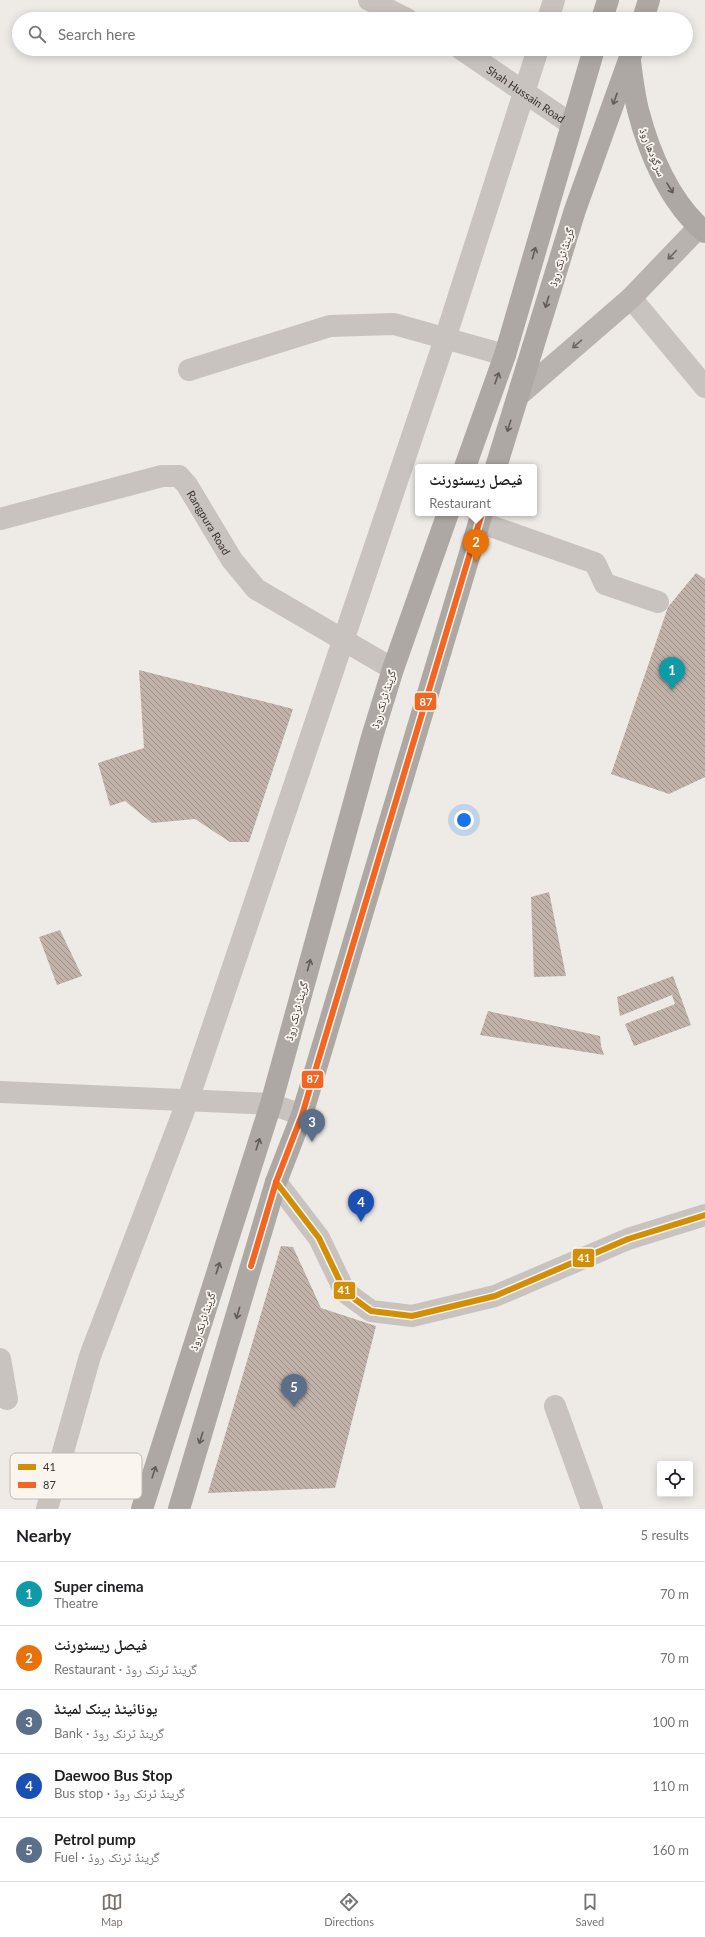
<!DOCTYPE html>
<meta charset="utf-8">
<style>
:root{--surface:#fff;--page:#f2f2f2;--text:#202124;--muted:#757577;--line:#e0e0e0;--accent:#78726d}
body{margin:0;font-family:Lato,"Noto Naskh Arabic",sans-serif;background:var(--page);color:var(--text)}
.controls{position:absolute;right:12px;bottom:12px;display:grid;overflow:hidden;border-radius:4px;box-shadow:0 2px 10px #0003}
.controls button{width:36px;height:36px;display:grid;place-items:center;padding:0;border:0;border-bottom:1px solid var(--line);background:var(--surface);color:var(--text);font:20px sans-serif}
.you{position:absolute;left:464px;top:820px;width:14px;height:14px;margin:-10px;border:3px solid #fff;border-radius:50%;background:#1a73e8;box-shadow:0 0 0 6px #1a73e833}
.badge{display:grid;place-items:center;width:26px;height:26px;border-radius:50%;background:var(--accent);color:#fff;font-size:13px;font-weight:700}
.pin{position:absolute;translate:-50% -33px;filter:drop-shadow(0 1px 2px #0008)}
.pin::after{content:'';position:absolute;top:21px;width:14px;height:12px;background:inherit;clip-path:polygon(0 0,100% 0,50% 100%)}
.popup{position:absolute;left:415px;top:464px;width:122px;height:52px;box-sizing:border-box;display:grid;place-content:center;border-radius:4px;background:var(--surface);filter:drop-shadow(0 1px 3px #0005);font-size:13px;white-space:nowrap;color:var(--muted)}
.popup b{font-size:15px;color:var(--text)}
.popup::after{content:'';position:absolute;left:50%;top:100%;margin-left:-8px;border:8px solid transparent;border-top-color:var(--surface)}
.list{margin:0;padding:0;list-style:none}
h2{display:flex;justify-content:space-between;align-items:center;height:52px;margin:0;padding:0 16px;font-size:17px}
h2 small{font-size:13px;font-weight:400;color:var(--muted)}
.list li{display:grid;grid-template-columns:26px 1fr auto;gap:12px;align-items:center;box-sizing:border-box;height:64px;padding:0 16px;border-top:1px solid var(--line)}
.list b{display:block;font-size:15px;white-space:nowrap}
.list p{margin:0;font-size:13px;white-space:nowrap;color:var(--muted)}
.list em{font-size:13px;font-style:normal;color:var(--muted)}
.icon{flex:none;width:22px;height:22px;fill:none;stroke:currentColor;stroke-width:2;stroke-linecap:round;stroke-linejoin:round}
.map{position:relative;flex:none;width:705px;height:1509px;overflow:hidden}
.search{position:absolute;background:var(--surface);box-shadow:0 2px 10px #0003;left:12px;right:12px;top:12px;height:44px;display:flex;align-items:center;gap:10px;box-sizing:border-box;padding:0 14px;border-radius:22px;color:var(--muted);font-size:15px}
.sheet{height:372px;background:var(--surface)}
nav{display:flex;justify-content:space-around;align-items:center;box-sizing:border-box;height:56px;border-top:1px solid var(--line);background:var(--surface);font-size:11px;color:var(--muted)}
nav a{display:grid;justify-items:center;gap:2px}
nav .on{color:var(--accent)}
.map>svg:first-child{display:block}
.building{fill:url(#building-back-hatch)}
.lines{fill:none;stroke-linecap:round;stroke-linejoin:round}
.minor{stroke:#c8c3bf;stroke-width:22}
.secondary{stroke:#b8b3af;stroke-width:22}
.primary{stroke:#ada8a4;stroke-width:22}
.bus-1-casing{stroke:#faf5ef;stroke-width:9}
.bus-2-casing{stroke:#faf5ef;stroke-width:9}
.bus-1{stroke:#d18f09;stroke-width:6}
.bus-2{stroke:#f26522;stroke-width:6}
.oneway{stroke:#625b56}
.oneway2{stroke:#6c6560}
.labels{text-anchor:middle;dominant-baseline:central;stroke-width:3.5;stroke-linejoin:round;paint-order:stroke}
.street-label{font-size:11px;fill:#39312c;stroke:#faf5ef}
.key{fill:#faf5ef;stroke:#c0bab4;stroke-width:1}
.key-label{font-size:11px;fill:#39312c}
.line-badge{stroke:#faf5ef;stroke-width:1.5}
.badge-label{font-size:11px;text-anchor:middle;font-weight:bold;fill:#fff}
</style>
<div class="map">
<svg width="705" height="1509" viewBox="0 0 705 1509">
<defs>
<pattern id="building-back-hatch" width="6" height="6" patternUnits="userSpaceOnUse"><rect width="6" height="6" fill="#c0b1a9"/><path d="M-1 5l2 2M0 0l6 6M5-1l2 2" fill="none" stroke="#9d918a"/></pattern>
</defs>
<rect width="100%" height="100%" fill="#eeebe6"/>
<!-- building -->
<g class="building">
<polygon points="696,573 705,579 705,777 669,794 611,774 668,607"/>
<polygon points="139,670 293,709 249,842 230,842 195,819 152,823 125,801 110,806 98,763 144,748"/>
<polygon points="549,892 566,976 534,977 531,897"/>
<polygon points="60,930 82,976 57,985 39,937"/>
<polygon points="673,976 691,1025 634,1046 625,1024 675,1004 672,995 620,1016 617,997"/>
<polygon points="488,1011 600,1036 601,1046 604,1055 480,1035"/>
<polygon points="281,1246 293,1247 321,1308 376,1326 335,1488 208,1493"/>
</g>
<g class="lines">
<!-- minor -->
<g class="minor">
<polyline points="369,0 407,19"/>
<polyline points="548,19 554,0"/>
<path id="s1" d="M461 49 571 124"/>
<polyline points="631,298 705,387"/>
<polyline points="189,370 330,326 394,324 505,355"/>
<path id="s2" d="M0 519 162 476H179L187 485 232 560 256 589 393 669"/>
<polyline points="479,522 595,563 605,584 658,602"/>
<polyline points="0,1092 271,1104 302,1115"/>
<polyline points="276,1182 319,1238 345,1292 371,1311 412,1316 495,1296 628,1239 705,1215"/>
<polyline points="0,1359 7,1399"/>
<polyline points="555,1406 592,1509"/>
<polyline points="47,1509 90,1356 188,1100 445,339 538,49"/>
</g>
<!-- secondary -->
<polyline class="secondary" points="519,395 631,298 699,227"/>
<!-- primary -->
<g class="primary">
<polyline points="602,19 608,0"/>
<polyline points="643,19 649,0"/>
<path d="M630 61C632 77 634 94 638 110 649 153 670 203 705 232"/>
<polyline points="465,467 505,355 594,49"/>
<polyline points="496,467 575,210 633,49"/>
<polyline points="142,1509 271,1104 372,737 393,669 448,513"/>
<polyline points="179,1509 276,1182 302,1115 482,513"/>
</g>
<defs>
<polyline id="bus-1" points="276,1182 319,1238 345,1292 371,1311 412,1316 495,1296 628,1239 705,1215"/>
<polyline id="bus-2" points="251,1266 276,1182 302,1115 482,513"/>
</defs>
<!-- bus-1 casing -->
<use href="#bus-1" class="bus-1-casing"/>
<!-- bus-2 casing -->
<use href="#bus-2" class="bus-2-casing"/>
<!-- bus-1 -->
<use href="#bus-1" class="bus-1"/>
<!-- bus-2 -->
<use href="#bus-2" class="bus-2"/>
</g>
<!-- one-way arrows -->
<defs><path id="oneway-shaft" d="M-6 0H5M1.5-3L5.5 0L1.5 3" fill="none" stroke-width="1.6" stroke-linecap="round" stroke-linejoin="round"/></defs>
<g class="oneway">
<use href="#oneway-shaft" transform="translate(615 99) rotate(110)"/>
<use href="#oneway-shaft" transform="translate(670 188) rotate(58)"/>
<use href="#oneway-shaft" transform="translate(534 253) rotate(-74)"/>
<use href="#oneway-shaft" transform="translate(547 302) rotate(107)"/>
<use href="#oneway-shaft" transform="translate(497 378) rotate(-70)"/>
<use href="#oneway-shaft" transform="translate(509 426) rotate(107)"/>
<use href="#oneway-shaft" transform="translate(309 965) rotate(-75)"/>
<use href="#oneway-shaft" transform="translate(258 1144) rotate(-72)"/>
<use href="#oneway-shaft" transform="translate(218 1268) rotate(-72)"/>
<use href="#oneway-shaft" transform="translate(238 1313) rotate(106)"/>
<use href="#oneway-shaft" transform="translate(201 1438) rotate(107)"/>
<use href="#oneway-shaft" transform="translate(154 1472) rotate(-72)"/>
</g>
<g class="oneway2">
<use href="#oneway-shaft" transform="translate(672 255) rotate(134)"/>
<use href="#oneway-shaft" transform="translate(577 344) rotate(139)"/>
</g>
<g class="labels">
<!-- street labels -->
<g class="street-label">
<text stroke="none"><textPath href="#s1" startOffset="79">Shah Hussain Road</textPath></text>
<text transform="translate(653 152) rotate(68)">سرگودھا روڈ</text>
<text transform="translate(561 257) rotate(-73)">گرینڈ ٹرنک روڈ</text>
<text stroke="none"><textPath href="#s2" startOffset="240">Rangpura Road</textPath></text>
<text transform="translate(383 699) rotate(-73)">گرینڈ ٹرنک روڈ</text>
<text transform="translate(296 1011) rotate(-75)">گرینڈ ٹرنک روڈ</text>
<text transform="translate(202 1321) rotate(-72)">گرینڈ ٹرنک روڈ</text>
</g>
</g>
<!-- legend -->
<rect x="10" y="1453" width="132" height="46" rx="6" class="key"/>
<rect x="18" y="1464" width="18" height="6" fill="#d18f09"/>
<rect x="18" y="1482" width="18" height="6" fill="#f26522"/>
<g class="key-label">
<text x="43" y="1471">41</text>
<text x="43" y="1489">87</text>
</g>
<g class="line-badge">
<rect x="414" y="692" width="23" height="19" rx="4" fill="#f26522"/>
<rect x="301" y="1070" width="23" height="19" rx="4" fill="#f26522"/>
<rect x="572" y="1248" width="23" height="20" rx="4" fill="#d18f09"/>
<rect x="333" y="1281" width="23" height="19" rx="4" fill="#d18f09"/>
</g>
<g class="badge-label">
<text x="426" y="706">87</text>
<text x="313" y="1083">87</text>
<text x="584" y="1262">41</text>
<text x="344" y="1294">41</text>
</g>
</svg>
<div class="controls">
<button><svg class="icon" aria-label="locate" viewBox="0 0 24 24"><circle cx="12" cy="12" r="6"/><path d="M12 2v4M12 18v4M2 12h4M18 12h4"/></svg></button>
</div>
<div class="you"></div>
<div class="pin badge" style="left:672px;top:690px;background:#0f9aa8">1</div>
<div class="pin badge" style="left:476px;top:562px;background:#e8710a">2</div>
<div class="popup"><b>فیصل ریسٹورنٹ</b>Restaurant</div>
<div class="pin badge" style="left:312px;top:1142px;background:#5c6f8a">3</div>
<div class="pin badge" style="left:361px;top:1222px;background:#1a4fb4">4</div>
<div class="pin badge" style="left:294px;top:1407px;background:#5c6f8a">5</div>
<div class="search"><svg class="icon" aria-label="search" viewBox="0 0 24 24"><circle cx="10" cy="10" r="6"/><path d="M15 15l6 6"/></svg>Search here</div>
</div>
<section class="sheet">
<h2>Nearby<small>5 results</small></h2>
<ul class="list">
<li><span class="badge" style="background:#0f9aa8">1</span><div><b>Super cinema</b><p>Theatre</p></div><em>70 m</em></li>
<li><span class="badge" style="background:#e8710a">2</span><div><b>فیصل ریسٹورنٹ</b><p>Restaurant · گرینڈ ٹرنک روڈ</p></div><em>70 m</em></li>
<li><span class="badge" style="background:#5c6f8a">3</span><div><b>یونائیٹڈ بینک لمیٹڈ</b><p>Bank · گرینڈ ٹرنک روڈ</p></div><em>100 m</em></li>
<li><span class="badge" style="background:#1a4fb4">4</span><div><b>Daewoo Bus Stop</b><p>Bus stop · گرینڈ ٹرنک روڈ</p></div><em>110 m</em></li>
<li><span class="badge" style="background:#5c6f8a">5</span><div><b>Petrol pump</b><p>Fuel · گرینڈ ٹرنک روڈ</p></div><em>160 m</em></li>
</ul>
</section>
<nav>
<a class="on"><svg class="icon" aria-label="map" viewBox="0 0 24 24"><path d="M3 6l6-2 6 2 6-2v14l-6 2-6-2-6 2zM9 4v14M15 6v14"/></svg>Map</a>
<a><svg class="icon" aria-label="directions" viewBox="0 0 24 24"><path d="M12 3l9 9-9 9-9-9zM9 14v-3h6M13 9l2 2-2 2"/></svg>Directions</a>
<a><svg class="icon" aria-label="saved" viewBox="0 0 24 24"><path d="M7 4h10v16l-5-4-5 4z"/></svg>Saved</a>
</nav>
